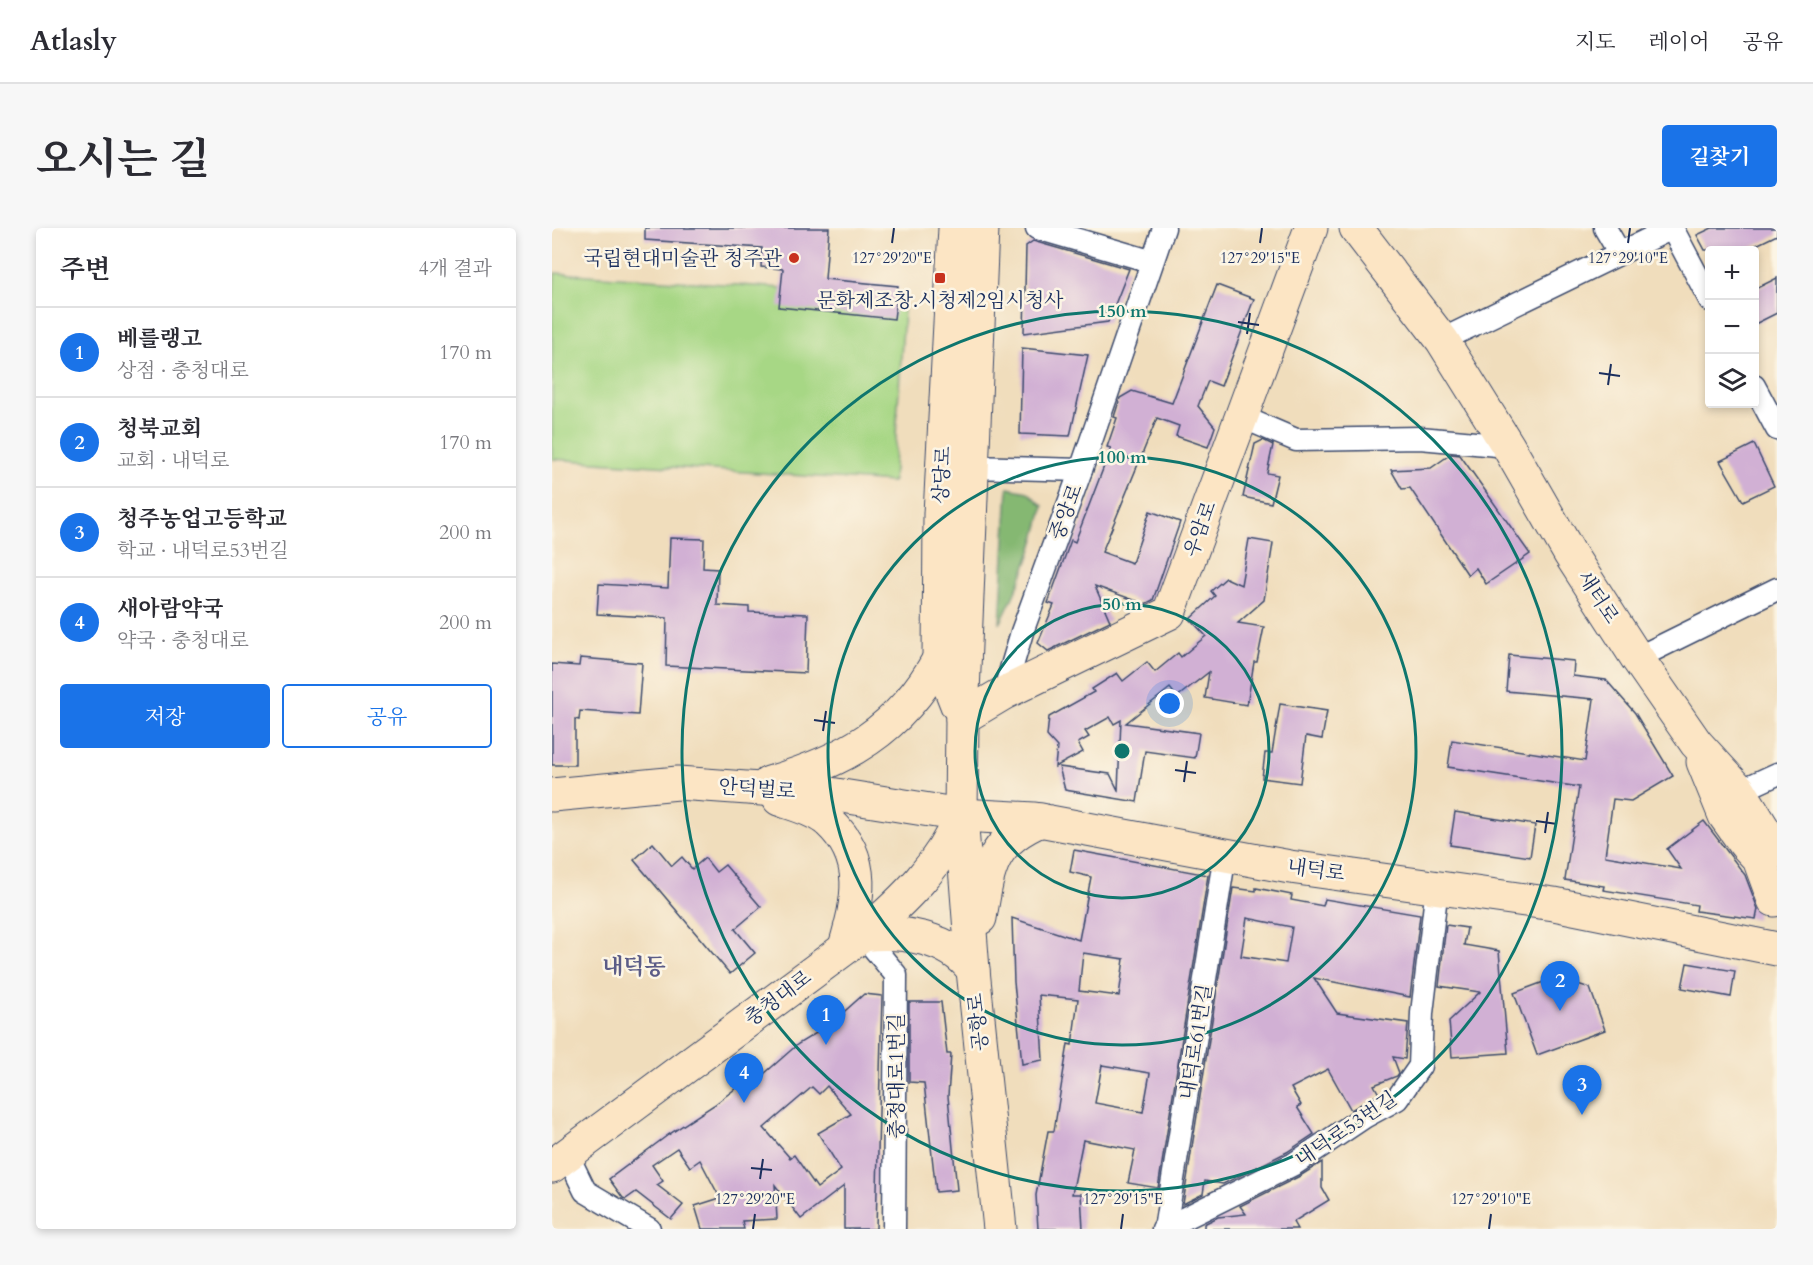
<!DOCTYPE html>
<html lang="ko">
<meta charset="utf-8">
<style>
:root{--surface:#fff;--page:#f7f7f7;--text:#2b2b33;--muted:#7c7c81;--line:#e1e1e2;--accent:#1a73e8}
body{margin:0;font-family:Cardo,"Noto Serif KR",serif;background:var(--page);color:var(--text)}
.controls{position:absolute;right:18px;top:18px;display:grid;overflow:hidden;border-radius:6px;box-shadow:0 3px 9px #0003}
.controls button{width:54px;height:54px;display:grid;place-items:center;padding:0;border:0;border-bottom:2px solid var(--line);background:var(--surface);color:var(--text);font:30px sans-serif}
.you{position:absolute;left:618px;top:476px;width:21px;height:21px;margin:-15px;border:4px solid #fff;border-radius:50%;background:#1a73e8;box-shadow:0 0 0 9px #1a73e833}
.badge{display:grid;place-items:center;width:39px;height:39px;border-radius:50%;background:var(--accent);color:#fff;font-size:20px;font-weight:700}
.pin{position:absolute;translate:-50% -50px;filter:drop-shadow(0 2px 3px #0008)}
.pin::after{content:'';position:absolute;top:32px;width:21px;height:18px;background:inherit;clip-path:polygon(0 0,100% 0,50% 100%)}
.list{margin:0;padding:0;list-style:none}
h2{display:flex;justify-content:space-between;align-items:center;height:78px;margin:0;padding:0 24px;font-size:26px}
h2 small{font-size:20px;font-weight:400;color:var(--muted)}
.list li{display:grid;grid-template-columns:39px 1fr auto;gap:18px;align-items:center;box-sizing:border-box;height:90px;padding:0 24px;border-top:2px solid var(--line)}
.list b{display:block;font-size:22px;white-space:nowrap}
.list p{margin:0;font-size:20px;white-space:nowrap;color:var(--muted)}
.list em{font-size:20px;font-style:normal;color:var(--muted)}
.actions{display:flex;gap:12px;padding:18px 24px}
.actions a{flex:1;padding:14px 0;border:2px solid var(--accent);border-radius:6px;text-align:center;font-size:21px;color:var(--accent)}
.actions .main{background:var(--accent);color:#fff}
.icon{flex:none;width:33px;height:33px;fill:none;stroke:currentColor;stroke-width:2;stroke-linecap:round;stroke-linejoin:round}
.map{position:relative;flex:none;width:1225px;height:1001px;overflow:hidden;border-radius:6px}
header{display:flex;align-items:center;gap:36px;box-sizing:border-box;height:84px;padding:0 30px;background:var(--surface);border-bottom:2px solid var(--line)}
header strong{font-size:28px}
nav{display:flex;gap:33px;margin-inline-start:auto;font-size:21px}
.intro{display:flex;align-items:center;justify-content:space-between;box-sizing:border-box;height:144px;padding:0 36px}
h1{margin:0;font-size:42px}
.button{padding:15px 27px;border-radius:6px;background:var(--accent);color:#fff;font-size:21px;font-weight:700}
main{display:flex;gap:36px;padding:0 36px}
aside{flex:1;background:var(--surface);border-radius:6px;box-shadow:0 3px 9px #0003}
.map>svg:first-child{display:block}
.green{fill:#a7d785;stroke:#618372;stroke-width:1.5}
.forest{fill:#85b872;stroke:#507468;stroke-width:1.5}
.building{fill:#d1b0d4;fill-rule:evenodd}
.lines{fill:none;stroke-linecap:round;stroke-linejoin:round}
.street-casing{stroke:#3b496c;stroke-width:25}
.secondary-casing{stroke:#3b496c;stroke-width:35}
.street{stroke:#fff;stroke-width:22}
.secondary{stroke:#fce5c4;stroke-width:33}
.ticks{fill:none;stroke:#1b2f5e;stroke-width:2}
.ring{fill:none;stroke:#0f766e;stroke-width:3}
.poi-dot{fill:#c8321e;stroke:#fcf5e5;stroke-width:2}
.labels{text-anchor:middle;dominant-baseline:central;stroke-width:5;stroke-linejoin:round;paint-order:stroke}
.poi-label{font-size:20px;fill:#1b2f5e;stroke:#fcf5e5;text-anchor:end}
.street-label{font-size:20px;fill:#1b2f5e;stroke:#fcf5e5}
.quarter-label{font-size:22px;font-weight:bold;fill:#5b5c87;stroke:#fcf5e5}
.ticks-label{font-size:15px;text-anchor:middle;fill:#1b2f5e;stroke:#fcf5e5;stroke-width:5;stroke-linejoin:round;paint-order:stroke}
.centre{fill:#0f766e;stroke:#fcf5e5;stroke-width:3}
.ring-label{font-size:18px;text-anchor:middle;font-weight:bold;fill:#0f766e;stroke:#fcf5e5;stroke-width:5;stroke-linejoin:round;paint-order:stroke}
</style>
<header>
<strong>Atlasly</strong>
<nav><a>지도</a><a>레이어</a><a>공유</a></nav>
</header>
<div class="intro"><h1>오시는 길</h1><a class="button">길찾기</a></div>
<main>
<aside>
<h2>주변<small>4개 결과</small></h2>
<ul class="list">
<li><span class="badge">1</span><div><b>베를랭고</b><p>상점 · 충청대로</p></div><em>170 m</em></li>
<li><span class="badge">2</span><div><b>청북교회</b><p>교회 · 내덕로</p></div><em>170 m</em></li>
<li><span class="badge">3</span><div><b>청주농업고등학교</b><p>학교 · 내덕로53번길</p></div><em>200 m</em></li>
<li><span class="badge">4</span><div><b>새아람약국</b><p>약국 · 충청대로</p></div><em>200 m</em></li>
</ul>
<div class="actions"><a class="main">저장</a><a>공유</a></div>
</aside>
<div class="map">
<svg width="1225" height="1001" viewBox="0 0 1225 1001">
<rect width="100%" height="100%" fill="#fcf5e5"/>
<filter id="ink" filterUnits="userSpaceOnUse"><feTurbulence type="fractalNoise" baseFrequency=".0167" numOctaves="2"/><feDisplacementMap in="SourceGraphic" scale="12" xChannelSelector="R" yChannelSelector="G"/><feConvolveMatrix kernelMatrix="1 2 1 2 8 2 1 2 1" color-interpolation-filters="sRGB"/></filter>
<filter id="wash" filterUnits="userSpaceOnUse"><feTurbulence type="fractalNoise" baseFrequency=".008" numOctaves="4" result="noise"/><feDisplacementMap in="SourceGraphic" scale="24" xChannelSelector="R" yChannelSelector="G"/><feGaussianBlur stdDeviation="1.35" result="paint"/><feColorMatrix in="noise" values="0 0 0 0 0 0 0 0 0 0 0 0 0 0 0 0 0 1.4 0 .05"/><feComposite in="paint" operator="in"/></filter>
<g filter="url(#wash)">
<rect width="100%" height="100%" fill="#f0ddbc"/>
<!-- green -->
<polygon class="green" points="3,45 353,68 341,254 0,231 0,93"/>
<!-- forest -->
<path class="forest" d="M456 260 476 264 491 278C483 320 468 357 448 396Z"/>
<g id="blocks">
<!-- building -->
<g class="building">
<polygon points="93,0 277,0 273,51 346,58 342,91 227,79 231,41 209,39 210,20 93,12"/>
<polygon points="1160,0 1225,0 1225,7 1194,22 1153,22 1145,7"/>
<polygon points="481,13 577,41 556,94 472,105 474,18"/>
<polygon points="1225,50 1225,85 1203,96 1203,61"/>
<polygon points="665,57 702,71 669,158 656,153 646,178 663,199 656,219 624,208 627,198 605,190 550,324 580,335 598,283 628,294 601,372 593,376 543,358 558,393 496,423 486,415 502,377 496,375 519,312 523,314 559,220 555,219 565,190 562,189 568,170 580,163 620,175"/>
<polygon points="470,120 536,127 518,208 468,206"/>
<polygon points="711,212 721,217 715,245 726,247 719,275 691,269 703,216"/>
<polygon points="1202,216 1222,258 1191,273 1168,233"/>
<polygon points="899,226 908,227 978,326 934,356 924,340 916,347 858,260 850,261 839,242 879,240"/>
<polygon points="118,310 152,311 151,340 166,341 165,377 197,379 197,384 256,386 254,445 114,438 115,390 45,386 47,356 116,360"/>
<polygon points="697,311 721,315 712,372 686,395 712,399 705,434 702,434 695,477 653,470 657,444 625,469 618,460 574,495 647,505 643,530 593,523 585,574 513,562 507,539 558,546 566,562 569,492 562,496 558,489 533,503 537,509 526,515 531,524 503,539 505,519 495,508 497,489 542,464 540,461 565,445 571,453 595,434 603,444 626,425 629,429 654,408 638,391 663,368 659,363 674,350 689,357"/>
<polygon points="957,427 1022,433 1021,448 1054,452 1083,485 1121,548 1079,573 1061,571 1053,628 1129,641 1115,621 1152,593 1193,647 1206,681 1204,691 1144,683 1145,677 1051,662 1052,658 1013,652 1027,559 896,539 900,512 1033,533 1042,471 954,463"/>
<polygon points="28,430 90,435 86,487 28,483 27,492 23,491 23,537 0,537 0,436 27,438"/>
<polygon points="728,476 775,483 770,511 754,508 748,555 710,550 713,525 720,525"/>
<polygon points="903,584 983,597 978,629 898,617"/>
<polygon points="101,615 120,638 130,629 140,641 153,630 164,644 173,637 209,679 183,701 203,725 178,746 82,632"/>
<path d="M522 622 656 647 606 960 576 955 583 922 531 912 520 966H529L531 1001H486L484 967 496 903H502L516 816 520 817 526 771 487 767 491 832 470 836 462 754 460 690 527 712 539 649 518 644ZM531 725 572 731 567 768 527 763ZM550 837 598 845 591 884 543 875Z"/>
<path d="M681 660 704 663V660L740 667 739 672 771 678 773 671 868 687 858 769 762 750 785 785 856 795 853 831 841 829 847 845 845 848 822 857 827 866 799 882 776 841 739 860 749 877 745 879 762 906 735 924 671 956 653 953 651 966 631 976ZM695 690 740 699 734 735 689 728Z"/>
<polygon points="894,697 915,700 912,717 947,723 956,825 900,829 897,793 928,764 887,758"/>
<polygon points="1135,735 1183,743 1179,769 1130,760"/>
<polygon points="1005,749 1038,760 1053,802 985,827 962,765"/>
<path d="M312 766 330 768 324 1001H292V958L249 991 223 957 225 991 190 993 192 1001H150L143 978 168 970 148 932 138 939 125 920 100 937 111 953 105 957 131 977 119 991 84 964 74 971 71 970 57 951 116 907 162 877 200 848 204 853 246 816 276 798ZM275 858 299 886 266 905 289 942 265 960 242 927 238 930 212 900 260 859 267 866Z"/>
<polygon points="357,774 389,774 395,826 399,826 396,868 405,962 384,964 372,855 357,854"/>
<polygon points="770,934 770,960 777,972 741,994 745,1001 652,1001 652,996 666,989 694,986 688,978 748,948"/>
</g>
</g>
</g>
<g filter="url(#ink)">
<use href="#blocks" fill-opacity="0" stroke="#3b496c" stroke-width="1.5"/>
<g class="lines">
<defs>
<g id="street">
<polyline points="485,0 598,33"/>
<polyline points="1053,0 1067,24"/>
<polyline points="1120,0 1158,72"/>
<polyline points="890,112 1120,0"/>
<polyline points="1202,158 1225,201"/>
<polyline points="690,189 744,212 868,210 956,218"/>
<polyline points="420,239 529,242"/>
<polyline points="1085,430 1225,361"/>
<polyline points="452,465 470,404 529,242 612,0"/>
<polyline points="1188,563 1225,546"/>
<polyline points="311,707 344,747 342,1001"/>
<polyline points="15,926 33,963 97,1001"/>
<polyline points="611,1001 742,936 812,889 845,871 868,838 870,785 885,659"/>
<polyline points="613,1001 673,626"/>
</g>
<g id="secondary">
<polyline points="403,0 388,286 387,431 405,477"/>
<polyline points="430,0 410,490 409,587 421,742 448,1001"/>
<polyline points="804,0 890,112 956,218 1018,326 1085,430 1144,515 1188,563 1225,623"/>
<polyline points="410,490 452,465 617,385 759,0"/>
<polyline points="1151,534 1173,588 1193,616 1207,631 1222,672"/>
<path d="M217 555C293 533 348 502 387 431"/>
<polyline points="0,567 126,555 278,566 409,587 482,591 738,639 1002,676 1225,721"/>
<path d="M227 571C243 577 265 582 277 594 317 631 306 674 293 719"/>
<path d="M428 690C436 640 439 613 489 592"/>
<path d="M311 707C348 702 398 709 421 742"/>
<path d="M0 938 311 707C351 673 389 637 409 587"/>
</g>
</defs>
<!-- street casing -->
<use href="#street" class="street-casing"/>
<!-- secondary casing -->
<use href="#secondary" class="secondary-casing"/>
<!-- street -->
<use href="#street" class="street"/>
<!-- secondary -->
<use href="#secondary" class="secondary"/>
</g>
</g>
<!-- ticks -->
<path class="ticks" d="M340 15 342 0M708 15 710 0M1076 15 1078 0M686 94 707 97M695 106 698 85M1047 145 1068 148M1056 157 1059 136M262 492 283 495M271 503 274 483M623 542 644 545M632 554 635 533M984 593 1005 596M993 605 996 584M199 940 220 942M208 951 211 931M201 1001 203 986M569 1001 571 986M937 1001 939 986"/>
<!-- distance rings -->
<g class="ring">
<circle cx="570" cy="523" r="147"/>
<circle cx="570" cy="523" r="294"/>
<circle cx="570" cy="523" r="440"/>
</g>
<!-- markers -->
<g class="poi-dot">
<circle cx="242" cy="30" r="6"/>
<rect x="382" y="44" width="12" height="12" rx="3"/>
</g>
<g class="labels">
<!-- poi labels -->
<g class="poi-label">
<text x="230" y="30">국립현대미술관 청주관</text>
<text x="388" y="72" text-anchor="middle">문화제조창.시청제2임시청사</text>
</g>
<!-- street labels -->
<g class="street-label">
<text transform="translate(390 247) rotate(-87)">상당로</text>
<text transform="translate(514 284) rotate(-69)">중앙로</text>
<text transform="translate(648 301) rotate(-70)">우암로</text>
<text transform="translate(1046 369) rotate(57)">새터로</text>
<text transform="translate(205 561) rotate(4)">안덕벌로</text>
<text transform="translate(764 642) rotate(8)">내덕로</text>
<text transform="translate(226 770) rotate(-37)">충청대로</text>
<text transform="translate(426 794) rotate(-96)">공항로</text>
<text transform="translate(644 814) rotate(-81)">내덕로61번길</text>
<text transform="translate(344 848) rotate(-90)">충청대로1번길</text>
<text transform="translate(794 901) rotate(-34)">내덕로53번길</text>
</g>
<!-- quarter labels -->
<g class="quarter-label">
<text x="82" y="739">내덕동</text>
</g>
</g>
<g class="ticks-label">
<text x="340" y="35">127°29'20"E</text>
<text x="708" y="35">127°29'15"E</text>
<text x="1076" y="35">127°29'10"E</text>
<text x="203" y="976">127°29'20"E</text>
<text x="571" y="976">127°29'15"E</text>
<text x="939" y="976">127°29'10"E</text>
</g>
<circle cx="570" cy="523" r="9" class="centre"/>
<g class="ring-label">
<text x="570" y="89">150 m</text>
<text x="570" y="235">100 m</text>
<text x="570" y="382">50 m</text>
</g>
</svg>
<div class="controls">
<button>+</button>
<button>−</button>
<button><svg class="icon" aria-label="layers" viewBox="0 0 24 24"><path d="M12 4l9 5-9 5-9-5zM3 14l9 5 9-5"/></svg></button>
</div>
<div class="you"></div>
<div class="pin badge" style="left:274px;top:817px">1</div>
<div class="pin badge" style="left:1008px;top:783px">2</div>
<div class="pin badge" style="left:1030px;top:887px">3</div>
<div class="pin badge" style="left:192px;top:875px">4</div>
</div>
</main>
